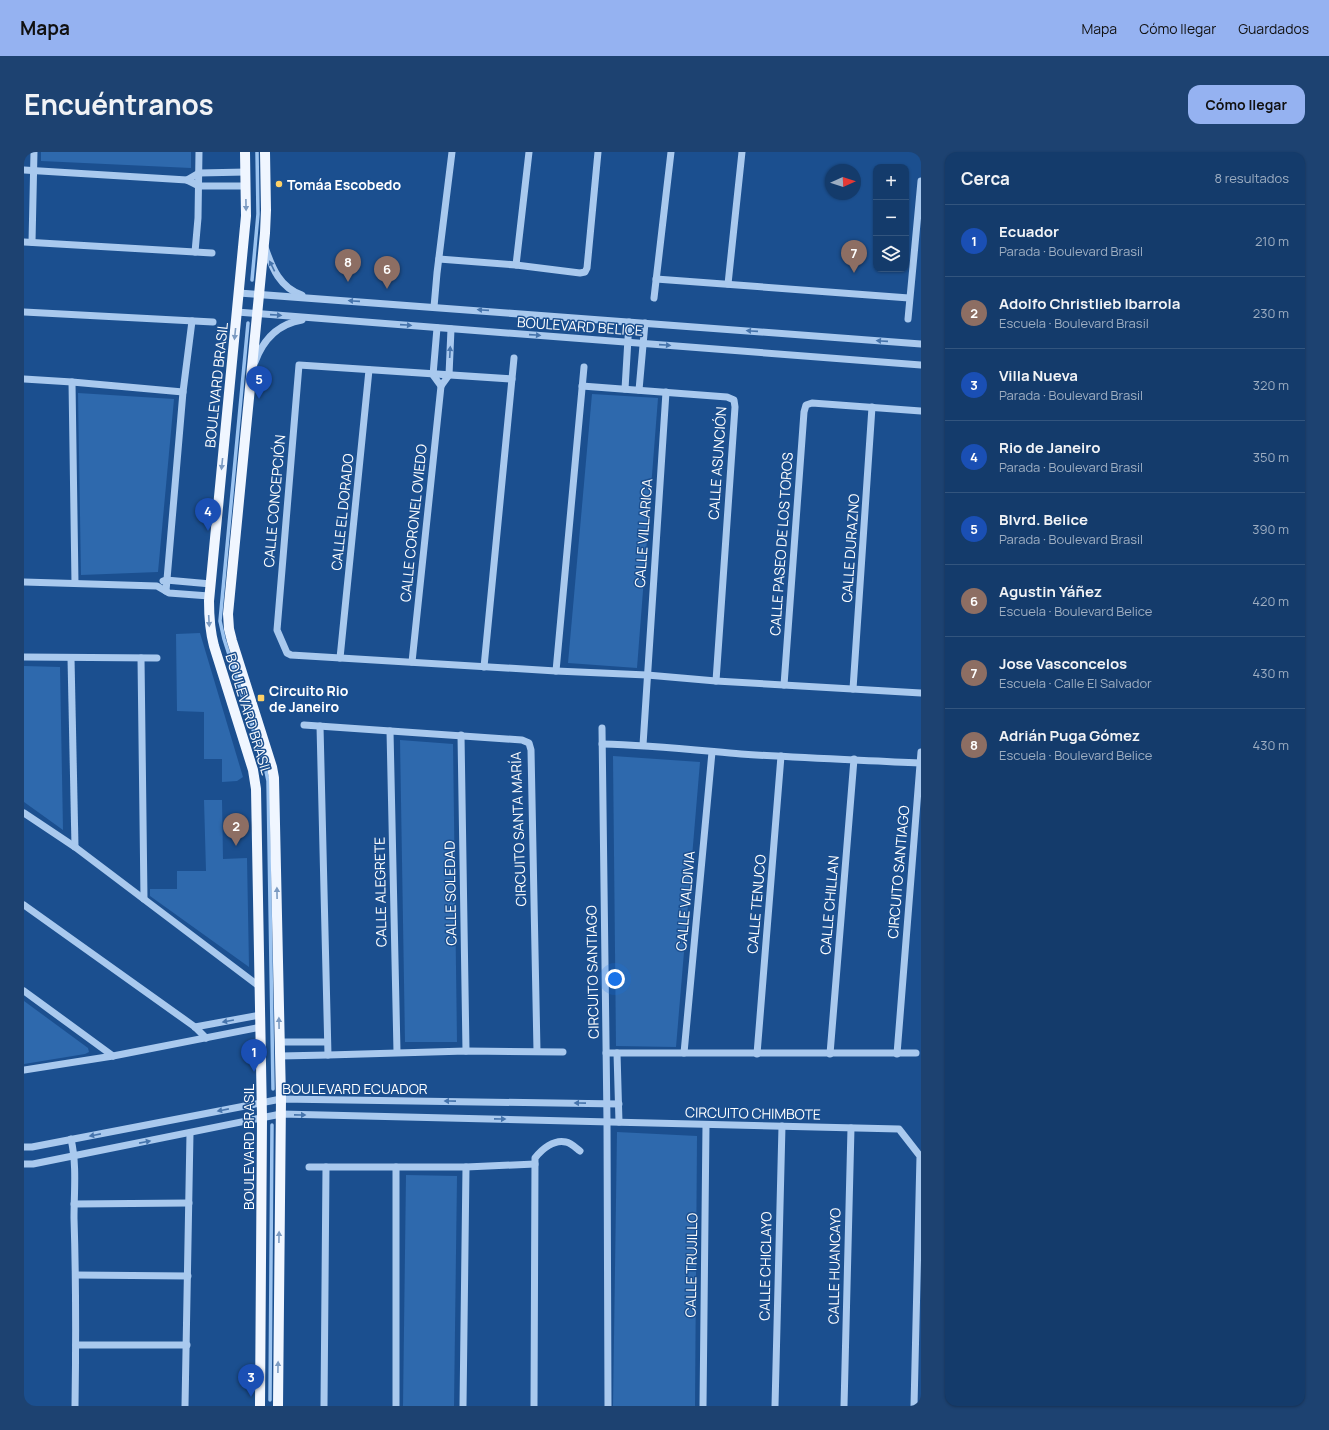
<!DOCTYPE html>
<html lang="es">
<meta charset="utf-8">
<style>
:root{--surface:#143b6b;--page:#1d4271;--text:#f1f3f6;--muted:#9dadc1;--line:#33557e;--accent:#95b2f1}
body{margin:0;font-family:Manrope,sans-serif;background:var(--page);color:var(--text)}
.controls{position:absolute;right:12px;top:12px;display:grid;overflow:hidden;border-radius:8px;box-shadow:0 1px 3px #0004}
.controls button{width:36px;height:36px;display:grid;place-items:center;padding:0;border:0;border-bottom:1px solid var(--line);background:var(--surface);color:var(--text);font:20px sans-serif}
.compass{position:absolute;left:801px;top:12px;width:36px;height:36px;border-radius:50%;background:var(--surface);box-shadow:0 1px 3px #0004;rotate:87deg}
.you{position:absolute;left:591px;top:827px;width:14px;height:14px;margin:-10px;border:3px solid #fff;border-radius:50%;background:#1a73e8;box-shadow:0 0 0 6px #1a73e833}
.badge{display:grid;place-items:center;width:26px;height:26px;border-radius:50%;background:var(--accent);color:#fff;font-size:13px;font-weight:700}
.pin{position:absolute;translate:-50% -33px;filter:drop-shadow(0 1px 2px #0008)}
.pin::after{content:'';position:absolute;top:21px;width:14px;height:12px;background:inherit;clip-path:polygon(0 0,100% 0,50% 100%)}
.list{margin:0;padding:0;list-style:none}
h2{display:flex;justify-content:space-between;align-items:center;height:52px;margin:0;padding:0 16px;font-size:17px}
h2 small{font-size:13px;font-weight:400;color:var(--muted)}
.list li{display:grid;grid-template-columns:26px 1fr auto;gap:12px;align-items:center;box-sizing:border-box;height:72px;padding:0 16px;border-top:1px solid var(--line)}
.list b{display:block;font-size:15px;white-space:nowrap}
.list p{margin:0;font-size:13px;white-space:nowrap;color:var(--muted)}
.list em{font-size:13px;font-style:normal;color:var(--muted)}
.icon{flex:none;width:22px;height:22px;fill:none;stroke:currentColor;stroke-width:2;stroke-linecap:round;stroke-linejoin:round}
.map{position:relative;flex:none;width:897px;height:1254px;overflow:hidden;border-radius:12px}
header{display:flex;align-items:center;gap:24px;box-sizing:border-box;height:56px;padding:0 20px;background:var(--accent);color:#111}
header strong{font-size:19px}
nav{display:flex;gap:22px;margin-inline-start:auto;font-size:14px}
.intro{display:flex;align-items:center;justify-content:space-between;box-sizing:border-box;height:96px;padding:0 24px}
h1{margin:0;font-size:28px}
.button{padding:10px 18px;border-radius:12px;background:var(--accent);color:#111;font-size:14px;font-weight:700}
main{display:flex;gap:24px;padding:0 24px}
aside{flex:1;background:var(--surface);border-radius:12px;box-shadow:0 1px 3px #0004}
.map>svg:first-child{display:block}
.green{fill:#2e69ad}
.lines{fill:none;stroke-linecap:round;stroke-linejoin:round}
.stream{stroke:#9cc4f0;stroke-width:3.5}
.minor{stroke:#a9c9ee;stroke-width:7}
.major{stroke:#f0f6ff;stroke-width:10}
.oneway{fill:#7b9ac1}
.oneway2{fill:#4674ac}
.poi-dot{fill:#ffd166;stroke:#1b4f8f;stroke-width:1.5}
.labels{text-anchor:middle;dominant-baseline:central;stroke-width:3;stroke-linejoin:round;paint-order:stroke}
.poi-label{font-size:14px;font-weight:bold;fill:#fff;stroke:#1b4f8f;text-anchor:start}
.street-label{font-size:14px;fill:#fff;stroke:#1b4f8f}
</style>
<header>
<strong>Mapa</strong>
<nav><a>Mapa</a><a>Cómo llegar</a><a>Guardados</a></nav>
</header>
<div class="intro"><h1>Encuéntranos</h1><a class="button">Cómo llegar</a></div>
<main>
<div class="map">
<svg width="897" height="1254" viewBox="0 0 897 1254">
<rect width="100%" height="100%" fill="#1b4f8f"/>
<!-- green -->
<g class="green">
<polygon points="17,0 167,0 167,16 17,9"/>
<polygon points="54,241 150,247 134,420 57,423"/>
<polygon points="568,242 634,246 613,516 544,511"/>
<polygon points="176,481 219,625 213,629 198,630 198,607 180,607 180,560 153,559 152,482"/>
<polygon points="0,514 36,515 39,678 0,650"/>
<polygon points="376,588 429,592 433,890 381,890"/>
<polygon points="589,604 676,610 652,895 592,894"/>
<polygon points="180,648 198,648 199,707 223,706 225,815 126,744 126,737 153,737 153,719 182,719"/>
<polygon points="0,849 64,896 65,900 61,902 0,912"/>
<polygon points="593,980 673,984 671,1254 589,1254"/>
<polygon points="382,1023 433,1024 430,1254 379,1254"/>
</g>
<g class="lines">
<!-- stream -->
<g class="stream">
<polyline points="228,128 234,62 233,0"/>
<polyline points="224,171 196,469 200,487 241,615 244,629 249,937"/>
<polyline points="246,1248 248,973"/>
</g>
<!-- minor -->
<g class="minor">
<polyline points="0,18 163,28 175,34 222,34"/>
<polyline points="163,28 175,21 222,20"/>
<polyline points="0,90 188,101"/>
<polyline points="8,90 10,0"/>
<path d="M241 95C248 116 256 136 278 143"/>
<polyline points="171,100 174,66 175,0"/>
<polyline points="415,107 492,113 556,121 561,120 563,116 574,0"/>
<polyline points="492,113 505,0"/>
<polyline points="632,127 885,146"/>
<polyline points="704,132 718,0"/>
<polyline points="215,141 897,192"/>
<polyline points="630,146 647,0"/>
<polyline points="410,155 413,121 428,0"/>
<polyline points="0,160 189,170"/>
<polyline points="213,160 897,213"/>
<polyline points="884,167 897,29"/>
<polyline points="413,176 409,223 417,234"/>
<path d="M231 210C239 188 254 172 278 168"/>
<polyline points="0,227 48,230 159,240"/>
<polyline points="488,227 275,213 253,478 263,501 267,503 532,519 623,523 692,529 897,541"/>
<polyline points="48,230 51,431"/>
<polyline points="558,234 703,245 710,248 711,255 692,529"/>
<polyline points="601,237 605,170"/>
<polyline points="615,238 621,171"/>
<polyline points="139,429 142,428 187,432"/>
<polyline points="0,430 133,434 145,441 185,444"/>
<polyline points="142,439 159,240 168,169"/>
<polyline points="0,505 133,506"/>
<polyline points="47,506 51,695"/>
<polyline points="117,506 120,747"/>
<polyline points="316,506 345,218"/>
<polyline points="388,510 417,234 425,223 427,177"/>
<polyline points="460,515 490,206"/>
<polyline points="532,519 560,215"/>
<polyline points="760,533 780,260 782,253 788,251 897,259"/>
<polyline points="829,537 848,255"/>
<polyline points="280,573 498,588 505,591 507,598 513,899"/>
<polyline points="296,574 304,903"/>
<polyline points="578,576 583,969 584,1254"/>
<polyline points="366,579 373,900"/>
<polyline points="437,583 442,899"/>
<path d="M578 592C625 593 671 598 717 602 777 606 837 608 896 611"/>
<polyline points="619,593 642,240"/>
<polyline points="0,661 51,695 236,835"/>
<polyline points="0,753 171,875 182,886"/>
<polyline points="0,839 89,904"/>
<polyline points="171,875 236,863"/>
<polyline points="255,890 303,890"/>
<polyline points="582,901 892,901"/>
<polyline points="593,901 595,970"/>
<polyline points="660,901 688,600"/>
<polyline points="733,902 757,604"/>
<polyline points="806,902 830,607"/>
<polyline points="873,902 897,600"/>
<polyline points="256,904 304,903 442,899 539,900"/>
<polyline points="0,918 89,904 237,875"/>
<path d="M47 987C53 1013 50 1040 50 1066 52 1129 52 1191 51 1254"/>
<polyline points="0,995 8,995 257,947 595,952"/>
<polyline points="0,1012 9,1012 257,962 875,977 896,1004 890,1254"/>
<polyline points="285,1015 442,1015 511,1012"/>
<polyline points="372,1015 372,1254"/>
<polyline points="50,1052 165,1051"/>
<polyline points="52,1123 164,1124"/>
<polyline points="52,1193 163,1193"/>
<polyline points="161,1254 166,981"/>
<polyline points="300,1254 302,1015"/>
<polyline points="439,1254 442,1015"/>
<path d="M510 1254 511 1006C518 997 530 987 542 990 547 991 552 996 556 999"/>
<polyline points="679,1254 682,973"/>
<polyline points="751,1254 758,974"/>
<polyline points="820,1254 827,976"/>
</g>
<!-- major -->
<g class="major">
<path d="M221 0 222 64 185 449C185 465 186 479 190 494L229 618 232 637 238 966 236 1254"/>
<polyline points="241,0 242,58 241,81 204,462 205,477 208,489 248,615 250,626 257,947 254,1254"/>
</g>
</g>
<!-- one-way arrows -->
<defs><path id="oneway-solid" d="M-6-.8H1V-3.2L6.5 0L1 3.2V.8H-6Z"/></defs>
<g class="oneway">
<use href="#oneway-solid" transform="translate(222 53) rotate(89)"/>
<use href="#oneway-solid" transform="translate(211 182) rotate(96)"/>
<use href="#oneway-solid" transform="translate(198 312) rotate(96)"/>
<use href="#oneway-solid" transform="translate(185 469) rotate(87)"/>
<use href="#oneway-solid" transform="translate(253 741) rotate(-91)"/>
<use href="#oneway-solid" transform="translate(255 871) rotate(-91)"/>
<use href="#oneway-solid" transform="translate(255 1085) rotate(-89)"/>
<use href="#oneway-solid" transform="translate(254 1215) rotate(-89)"/>
</g>
<g class="oneway2">
<use href="#oneway-solid" transform="translate(248 114) rotate(-116)"/>
<use href="#oneway-solid" transform="translate(330 149) rotate(-176)"/>
<use href="#oneway-solid" transform="translate(459 158) rotate(-176)"/>
<use href="#oneway-solid" transform="translate(252 163) rotate(4)"/>
<use href="#oneway-solid" transform="translate(382 173) rotate(4)"/>
<use href="#oneway-solid" transform="translate(728 179) rotate(-176)"/>
<use href="#oneway-solid" transform="translate(511 183) rotate(4)"/>
<use href="#oneway-solid" transform="translate(858 189) rotate(-176)"/>
<use href="#oneway-solid" transform="translate(641 193) rotate(4)"/>
<use href="#oneway-solid" transform="translate(426 200) rotate(-87)"/>
<use href="#oneway-solid" transform="translate(204 869) rotate(170)"/>
<use href="#oneway-solid" transform="translate(426 949) rotate(-179)"/>
<use href="#oneway-solid" transform="translate(556 951) rotate(-179)"/>
<use href="#oneway-solid" transform="translate(199 958) rotate(169)"/>
<use href="#oneway-solid" transform="translate(276 963) rotate(1)"/>
<use href="#oneway-solid" transform="translate(476 967) rotate(1)"/>
<use href="#oneway-solid" transform="translate(71 983) rotate(169)"/>
<use href="#oneway-solid" transform="translate(121 990) rotate(-11)"/>
</g>
<!-- markers -->
<g class="poi-dot">
<circle cx="255" cy="32" r="4"/>
<rect x="233" y="542" width="8" height="8" rx="2"/>
</g>
<g class="labels">
<!-- poi labels -->
<g class="poi-label">
<text x="263" y="32">Tomáa Escobedo</text>
<text x="245" y="538">Circuito Rio<tspan x="245" dy="16">de Janeiro</tspan></text>
</g>
<!-- street labels -->
<g class="street-label">
<text transform="translate(556 174) rotate(4)">BOULEVARD BELICE</text>
<text transform="translate(192 233) rotate(-84)">BOULEVARD BRASIL</text>
<text transform="translate(693 311) rotate(-86)">CALLE ASUNCIÓN</text>
<text transform="translate(250 349) rotate(-85)">CALLE CONCEPCIÓN</text>
<text transform="translate(318 360) rotate(-84)">CALLE EL DORADO</text>
<text transform="translate(389 371) rotate(-84)">CALLE CORONEL OVIEDO</text>
<text transform="translate(619 381) rotate(-86)">CALLE VILLARICA</text>
<text transform="translate(757 392) rotate(-86)">CALLE PASEO DE LOS TOROS</text>
<text transform="translate(826 396) rotate(-86)">CALLE DURAZNO</text>
<text transform="translate(225 562) rotate(73)">BOULEVARD BRASIL</text>
<text transform="translate(494 677) rotate(-92)">CIRCUITO SANTA MARÍA</text>
<text transform="translate(874 720) rotate(-85)">CIRCUITO SANTIAGO</text>
<text transform="translate(356 740) rotate(-91)">CALLE ALEGRETE</text>
<text transform="translate(426 741) rotate(-91)">CALLE SOLEDAD</text>
<text transform="translate(661 749) rotate(-85)">CALLE VALDIVIA</text>
<text transform="translate(732 752) rotate(-85)">CALLE TENUCO</text>
<text transform="translate(805 753) rotate(-85)">CALLE CHILLAN</text>
<text transform="translate(568 820) rotate(-91)">CIRCUITO SANTIAGO</text>
<text x="331" y="936">BOULEVARD ECUADOR</text>
<text transform="translate(729 961) rotate(1)">CIRCUITO CHIMBOTE</text>
<text transform="translate(224 995) rotate(-90)">BOULEVARD BRASIL</text>
<text transform="translate(667 1113) rotate(-89)">CALLE TRUJILLO</text>
<text transform="translate(741 1114) rotate(-89)">CALLE CHICLAYO</text>
<text transform="translate(810 1114) rotate(-89)">CALLE HUANCAYO</text>
</g>
</g>
</svg>
<div class="controls">
<button>+</button>
<button>−</button>
<button><svg class="icon" aria-label="layers" viewBox="0 0 24 24"><path d="M12 4l9 5-9 5-9-5zM3 14l9 5 9-5"/></svg></button>
</div>
<svg class="compass" viewBox="-18 -18 36 36"><path d="M0-13l5 13h-10z" fill="#e53935"/><path d="M0 13l5-13h-10z" fill="#9dadc1"/></svg>
<div class="you"></div>
<div class="pin badge" style="left:230px;top:920px;background:#1a4fb4">1</div>
<div class="pin badge" style="left:212px;top:694px;background:#8d6e63">2</div>
<div class="pin badge" style="left:227px;top:1245px;background:#1a4fb4">3</div>
<div class="pin badge" style="left:184px;top:379px;background:#1a4fb4">4</div>
<div class="pin badge" style="left:235px;top:247px;background:#1a4fb4">5</div>
<div class="pin badge" style="left:363px;top:137px;background:#8d6e63">6</div>
<div class="pin badge" style="left:830px;top:121px;background:#8d6e63">7</div>
<div class="pin badge" style="left:324px;top:130px;background:#8d6e63">8</div>
</div>
<aside>
<h2>Cerca<small>8 resultados</small></h2>
<ul class="list">
<li><span class="badge" style="background:#1a4fb4">1</span><div><b>Ecuador</b><p>Parada · Boulevard Brasil</p></div><em>210 m</em></li>
<li><span class="badge" style="background:#8d6e63">2</span><div><b>Adolfo Christlieb Ibarrola</b><p>Escuela · Boulevard Brasil</p></div><em>230 m</em></li>
<li><span class="badge" style="background:#1a4fb4">3</span><div><b>Villa Nueva</b><p>Parada · Boulevard Brasil</p></div><em>320 m</em></li>
<li><span class="badge" style="background:#1a4fb4">4</span><div><b>Rio de Janeiro</b><p>Parada · Boulevard Brasil</p></div><em>350 m</em></li>
<li><span class="badge" style="background:#1a4fb4">5</span><div><b>Blvrd. Belice</b><p>Parada · Boulevard Brasil</p></div><em>390 m</em></li>
<li><span class="badge" style="background:#8d6e63">6</span><div><b>Agustin Yáñez</b><p>Escuela · Boulevard Belice</p></div><em>420 m</em></li>
<li><span class="badge" style="background:#8d6e63">7</span><div><b>Jose Vasconcelos</b><p>Escuela · Calle El Salvador</p></div><em>430 m</em></li>
<li><span class="badge" style="background:#8d6e63">8</span><div><b>Adrián Puga Gómez</b><p>Escuela · Boulevard Belice</p></div><em>430 m</em></li>
</ul>
</aside>
</main>
